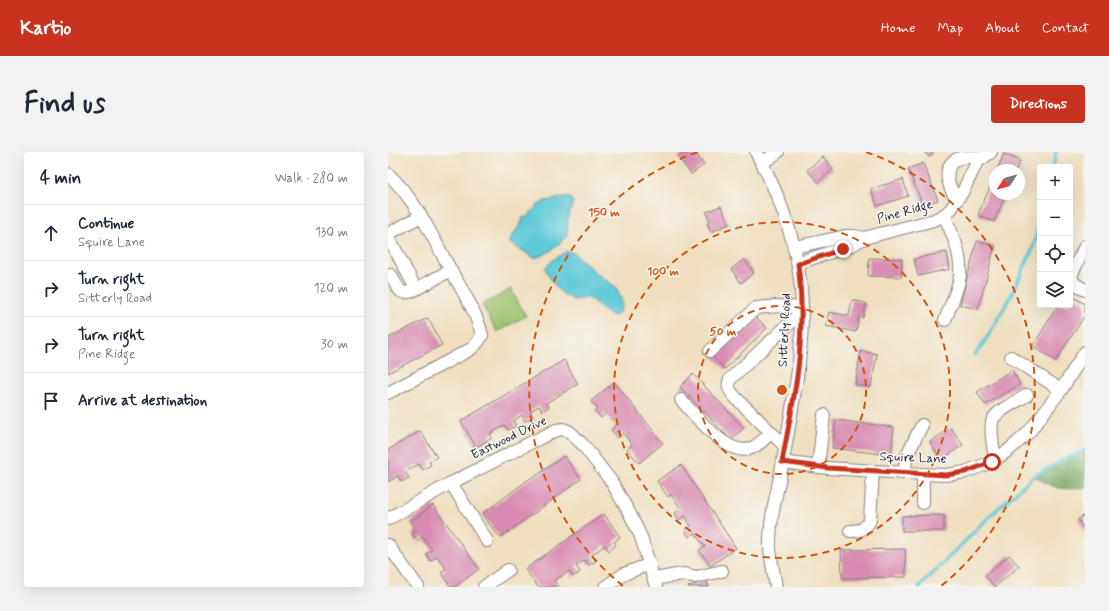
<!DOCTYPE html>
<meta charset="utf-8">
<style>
:root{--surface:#fff;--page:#f2f2f3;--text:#1f2937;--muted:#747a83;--line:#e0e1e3;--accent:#c8321e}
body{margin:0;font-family:Mynerve,sans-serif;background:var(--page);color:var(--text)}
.controls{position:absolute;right:12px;top:12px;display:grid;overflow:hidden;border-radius:4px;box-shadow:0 4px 16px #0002}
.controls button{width:36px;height:36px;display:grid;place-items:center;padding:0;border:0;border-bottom:1px solid var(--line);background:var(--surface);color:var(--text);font:20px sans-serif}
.compass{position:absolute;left:601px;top:12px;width:36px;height:36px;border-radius:50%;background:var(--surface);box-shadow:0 4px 16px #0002;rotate:234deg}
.stop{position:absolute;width:12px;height:12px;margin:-9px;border:3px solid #c8321e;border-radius:50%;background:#fff}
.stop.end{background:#c8321e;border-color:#fff;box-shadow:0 1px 4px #0008}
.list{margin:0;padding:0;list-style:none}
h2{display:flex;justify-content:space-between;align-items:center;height:52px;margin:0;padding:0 16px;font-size:17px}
h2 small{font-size:13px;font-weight:400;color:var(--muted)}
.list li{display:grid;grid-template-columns:26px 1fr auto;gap:12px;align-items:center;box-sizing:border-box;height:56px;padding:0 16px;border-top:1px solid var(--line)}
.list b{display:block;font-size:15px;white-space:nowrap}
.list p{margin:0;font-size:13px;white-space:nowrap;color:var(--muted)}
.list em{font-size:13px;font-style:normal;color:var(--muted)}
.icon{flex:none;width:22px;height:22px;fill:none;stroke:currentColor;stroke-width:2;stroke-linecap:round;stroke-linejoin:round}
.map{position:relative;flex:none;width:697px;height:435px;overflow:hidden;border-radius:4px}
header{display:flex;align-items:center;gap:24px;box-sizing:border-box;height:56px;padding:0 20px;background:var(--accent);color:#fff}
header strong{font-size:19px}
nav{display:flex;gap:22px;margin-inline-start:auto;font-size:14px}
.intro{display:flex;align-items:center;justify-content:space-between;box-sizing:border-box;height:96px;padding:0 24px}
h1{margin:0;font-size:28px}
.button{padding:10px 18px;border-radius:4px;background:var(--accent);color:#fff;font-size:14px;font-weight:700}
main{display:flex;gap:24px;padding:0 24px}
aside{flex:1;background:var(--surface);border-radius:4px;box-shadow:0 4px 16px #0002}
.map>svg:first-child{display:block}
.green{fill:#9ac16c;stroke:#5e7254}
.forest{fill:#7ba760;stroke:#4e644e}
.water{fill:#5ec9d8;stroke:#40768a}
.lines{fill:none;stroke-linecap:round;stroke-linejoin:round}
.stream{stroke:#5ec9d8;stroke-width:3.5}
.building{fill:#d88cb1}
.minor-casing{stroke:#88807d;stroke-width:14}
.minor{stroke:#fff;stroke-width:12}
.route{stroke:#c8321e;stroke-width:5}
.ring{fill:none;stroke:#d45411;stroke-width:2;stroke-dasharray:7 5}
.labels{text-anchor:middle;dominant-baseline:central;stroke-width:3;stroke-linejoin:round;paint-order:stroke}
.street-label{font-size:13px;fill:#22223b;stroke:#f6f6f2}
.centre{fill:#d45411;stroke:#f6f6f2;stroke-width:2}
.ring-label{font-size:12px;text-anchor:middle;font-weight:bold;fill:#d45411;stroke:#f6f6f2;stroke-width:3;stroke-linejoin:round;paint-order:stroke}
</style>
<header>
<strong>Kartio</strong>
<nav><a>Home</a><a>Map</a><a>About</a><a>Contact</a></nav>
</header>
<div class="intro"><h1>Find us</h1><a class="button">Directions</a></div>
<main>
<aside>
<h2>4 min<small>Walk · 280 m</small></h2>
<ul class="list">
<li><svg class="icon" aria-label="ahead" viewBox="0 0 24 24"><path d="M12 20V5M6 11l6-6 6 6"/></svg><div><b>Continue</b><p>Squire Lane</p></div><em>130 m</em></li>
<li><svg class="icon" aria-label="right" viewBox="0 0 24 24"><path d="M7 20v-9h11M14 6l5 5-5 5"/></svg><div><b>Turn right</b><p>Sitterly Road</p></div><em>120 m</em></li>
<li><svg class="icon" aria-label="right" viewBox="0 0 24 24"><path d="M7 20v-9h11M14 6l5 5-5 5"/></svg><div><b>Turn right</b><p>Pine Ridge</p></div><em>30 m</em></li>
<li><svg class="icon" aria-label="arrive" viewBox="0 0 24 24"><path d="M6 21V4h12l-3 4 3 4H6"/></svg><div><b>Arrive at destination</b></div></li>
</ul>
</aside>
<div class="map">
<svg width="697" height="435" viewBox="0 0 697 435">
<rect width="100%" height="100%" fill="#f6f6f2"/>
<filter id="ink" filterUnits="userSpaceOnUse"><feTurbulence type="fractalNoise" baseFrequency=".025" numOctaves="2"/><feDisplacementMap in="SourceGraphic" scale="8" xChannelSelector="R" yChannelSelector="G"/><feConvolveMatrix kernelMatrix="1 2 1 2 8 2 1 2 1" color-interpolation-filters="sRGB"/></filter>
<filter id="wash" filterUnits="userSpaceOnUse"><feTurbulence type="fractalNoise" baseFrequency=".012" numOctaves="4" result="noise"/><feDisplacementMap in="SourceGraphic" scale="16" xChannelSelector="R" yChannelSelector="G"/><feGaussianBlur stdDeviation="0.9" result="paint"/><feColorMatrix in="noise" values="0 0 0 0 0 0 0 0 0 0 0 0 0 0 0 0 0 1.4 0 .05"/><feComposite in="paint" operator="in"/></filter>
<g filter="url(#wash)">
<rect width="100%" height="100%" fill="#efdfbf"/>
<!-- green -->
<polygon class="green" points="123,137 138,164 109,180 94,153"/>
<!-- forest -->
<path class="forest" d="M697 298V336C672 338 667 337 646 324Z"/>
<!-- water -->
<g class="water">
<path d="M177 45 182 46 185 49 180 66 179 84C169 94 160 103 146 106L122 91 123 86 134 70V66L139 65 150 53 157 49Z"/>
<path d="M177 100H184L213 125 227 134 233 146 234 153 232 160 227 164C212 160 213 153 201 146L185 148C182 145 177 144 174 141 168 136 160 124 157 116L165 108Z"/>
</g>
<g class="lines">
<!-- stream -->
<g class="stream">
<polyline points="665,15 668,0"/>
<polyline points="587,203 600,184 624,142 645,96 652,69"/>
<polyline points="531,435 604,362 646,324 683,304 697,298"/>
</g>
</g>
<g id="blocks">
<!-- building -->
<g class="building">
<polygon points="297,0 307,0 316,13 303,22 290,5"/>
<polygon points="536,0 546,0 541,5"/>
<polygon points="616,2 632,9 628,18 609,18"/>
<polygon points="435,5 445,17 430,30 419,18"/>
<polygon points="535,11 550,48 535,54 520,17"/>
<polygon points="607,23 607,42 618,42 606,70 590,63"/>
<polygon points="515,27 520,44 489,54 483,37"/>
<polygon points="333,54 341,72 323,80 319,70 322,69 318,60"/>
<polygon points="589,89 607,94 590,157 572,153"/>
<polygon points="559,100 562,117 530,124 526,107"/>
<polygon points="481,106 514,107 513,125 480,124"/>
<polygon points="356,107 366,121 353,131 343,117"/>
<polygon points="682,143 697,152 697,163 668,209 645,194 670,153 682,153"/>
<polygon points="464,148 478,151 475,166 471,165 468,180 438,174 441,160 461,164"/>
<polygon points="366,163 379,176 337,217 324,204"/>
<polygon points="40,166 54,193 0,221 0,186"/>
<polygon points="473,199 489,202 483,235 467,233"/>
<polygon points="176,208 190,232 158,251 161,255 154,259 151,254 142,259 145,265 137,269 134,263 125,269 128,274 120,278 117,273 102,282 104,286 88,295 73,269"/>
<polygon points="624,218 632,232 597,253 589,240"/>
<polygon points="305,222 356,276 343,288 292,235"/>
<polygon points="226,230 275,291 251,311 239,297 244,293 235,281 230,286 223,278 228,274 218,261 213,266 207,258 210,256 203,249"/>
<polygon points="448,268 506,275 503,303 444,296"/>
<polygon points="563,276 575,293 553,308 542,290"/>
<polygon points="32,279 49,305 41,310 43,313 35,318 31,312 17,320 21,326 13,330 10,324 0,330 0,298"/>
<polygon points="176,304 193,327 112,386 94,362 144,325 145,326"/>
<polygon points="293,313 348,396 322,414 311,398 317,395 307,381 301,385 297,378 303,374 297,364 291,368 287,361 293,357 283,342 280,345 269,329"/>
<polygon points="45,353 91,417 67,435 63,435 53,420 58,417 49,404 43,409 38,402 44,398 35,385 29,389 24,382 28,379 22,370"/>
<polygon points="216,362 232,385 226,390 228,393 221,399 217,393 204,403 208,409 201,413 197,408 188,414 192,420 185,425 181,419 166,429 170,434 169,435 150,435 137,417"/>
<polygon points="556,363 556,379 514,379 514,364"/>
<polygon points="697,363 697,379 690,367"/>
<polygon points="517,397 518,425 454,426 453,398"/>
<polygon points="621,403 631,414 607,435 597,424"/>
<polygon points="318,428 321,435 300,435"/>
</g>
</g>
</g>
<g filter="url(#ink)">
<use href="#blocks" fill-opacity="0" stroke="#88807d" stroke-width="1"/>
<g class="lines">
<defs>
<g id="minor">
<path d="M368 0C391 41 409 91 413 137 418 194 404 254 395 309 390 338 381 366 382 396 383 409 386 422 388 435"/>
<polyline points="374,11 390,0"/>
<path d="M0 22C28 48 44 84 62 117 74 138 88 159 94 183L90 190 83 197 0 241"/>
<path d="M569 48C552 21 557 0 593 6"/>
<path d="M556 63C565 83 576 107 571 129 568 142 562 155 557 168"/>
<polyline points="0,82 33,64"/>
<polyline points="0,84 28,137 63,118"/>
<polyline points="697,94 683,124 686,131 697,138"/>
<polyline points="406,95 458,84 466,84 476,86"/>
<polyline points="410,111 464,93 476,86 546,68 556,63 563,57 575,39 589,10 603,0"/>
<path d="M3 123C11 137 11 146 28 137"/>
<polyline points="322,199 368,156 389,154 414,156"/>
<polyline points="623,205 673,238"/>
<path d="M293 248C307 263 339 304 361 297 369 295 377 286 383 281"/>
<path d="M397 294 348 246C343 240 338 236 342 227L414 160"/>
<path d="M607 308C606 298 601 276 605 267 610 258 630 249 639 243"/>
<polyline points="394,310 440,316 535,322 558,323 577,320 604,310 622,297 641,280 673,238 697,200"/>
<polyline points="430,315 436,263"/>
<polyline points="516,321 519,303 534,273"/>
<polyline points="535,322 535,351"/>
<polyline points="63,331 99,389"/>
<polyline points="0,367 63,331 168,278 175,277 182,280 196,294 223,329 242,362 253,385 268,435"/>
<path d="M462 379C472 379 478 377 482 368L485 319"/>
<polyline points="0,393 30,435"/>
<polyline points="266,427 289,423 296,422 308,425 334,419"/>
<polyline points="96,435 120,418"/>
<polyline points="217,435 236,422 262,412"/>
</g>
</defs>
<!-- minor casing -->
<use href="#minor" class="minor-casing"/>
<!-- minor -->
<use href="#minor" class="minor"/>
</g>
</g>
<g class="lines" filter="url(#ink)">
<!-- route -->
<path class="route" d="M455 97 410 112C414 143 414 175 411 207 408 240 400 276 394 310L440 316 558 323 577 320 604 310"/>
</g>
<!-- distance rings -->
<g class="ring">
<circle cx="394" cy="238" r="84"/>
<circle cx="394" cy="238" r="168"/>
<path d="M235 434A252 252 0 0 1 310 0M478 0A252 252 0 0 1 553 434"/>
</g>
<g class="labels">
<!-- street labels -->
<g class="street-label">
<text transform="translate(517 60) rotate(-16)">Pine Ridge</text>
<text transform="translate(397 178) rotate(-87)">Sitterly Road</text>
<text transform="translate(121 286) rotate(-26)">Eastwood Drive</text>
<text transform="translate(525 306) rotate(2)">Squire Lane</text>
</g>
</g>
<circle cx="394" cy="238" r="6" class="centre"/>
<g class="ring-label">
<text x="216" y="64">150 m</text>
<text x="275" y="123">100 m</text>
<text x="335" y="183">50 m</text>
</g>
</svg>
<div class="controls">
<button>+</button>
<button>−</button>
<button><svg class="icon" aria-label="locate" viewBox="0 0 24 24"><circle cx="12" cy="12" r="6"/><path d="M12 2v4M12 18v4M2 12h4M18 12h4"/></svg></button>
<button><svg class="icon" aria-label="layers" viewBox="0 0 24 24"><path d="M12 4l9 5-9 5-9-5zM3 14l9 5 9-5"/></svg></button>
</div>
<svg class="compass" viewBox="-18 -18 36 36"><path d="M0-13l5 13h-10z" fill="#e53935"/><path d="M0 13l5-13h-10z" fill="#747a83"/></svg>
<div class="stop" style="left:604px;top:310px"></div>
<div class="stop end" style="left:455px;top:97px"></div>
</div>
</main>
